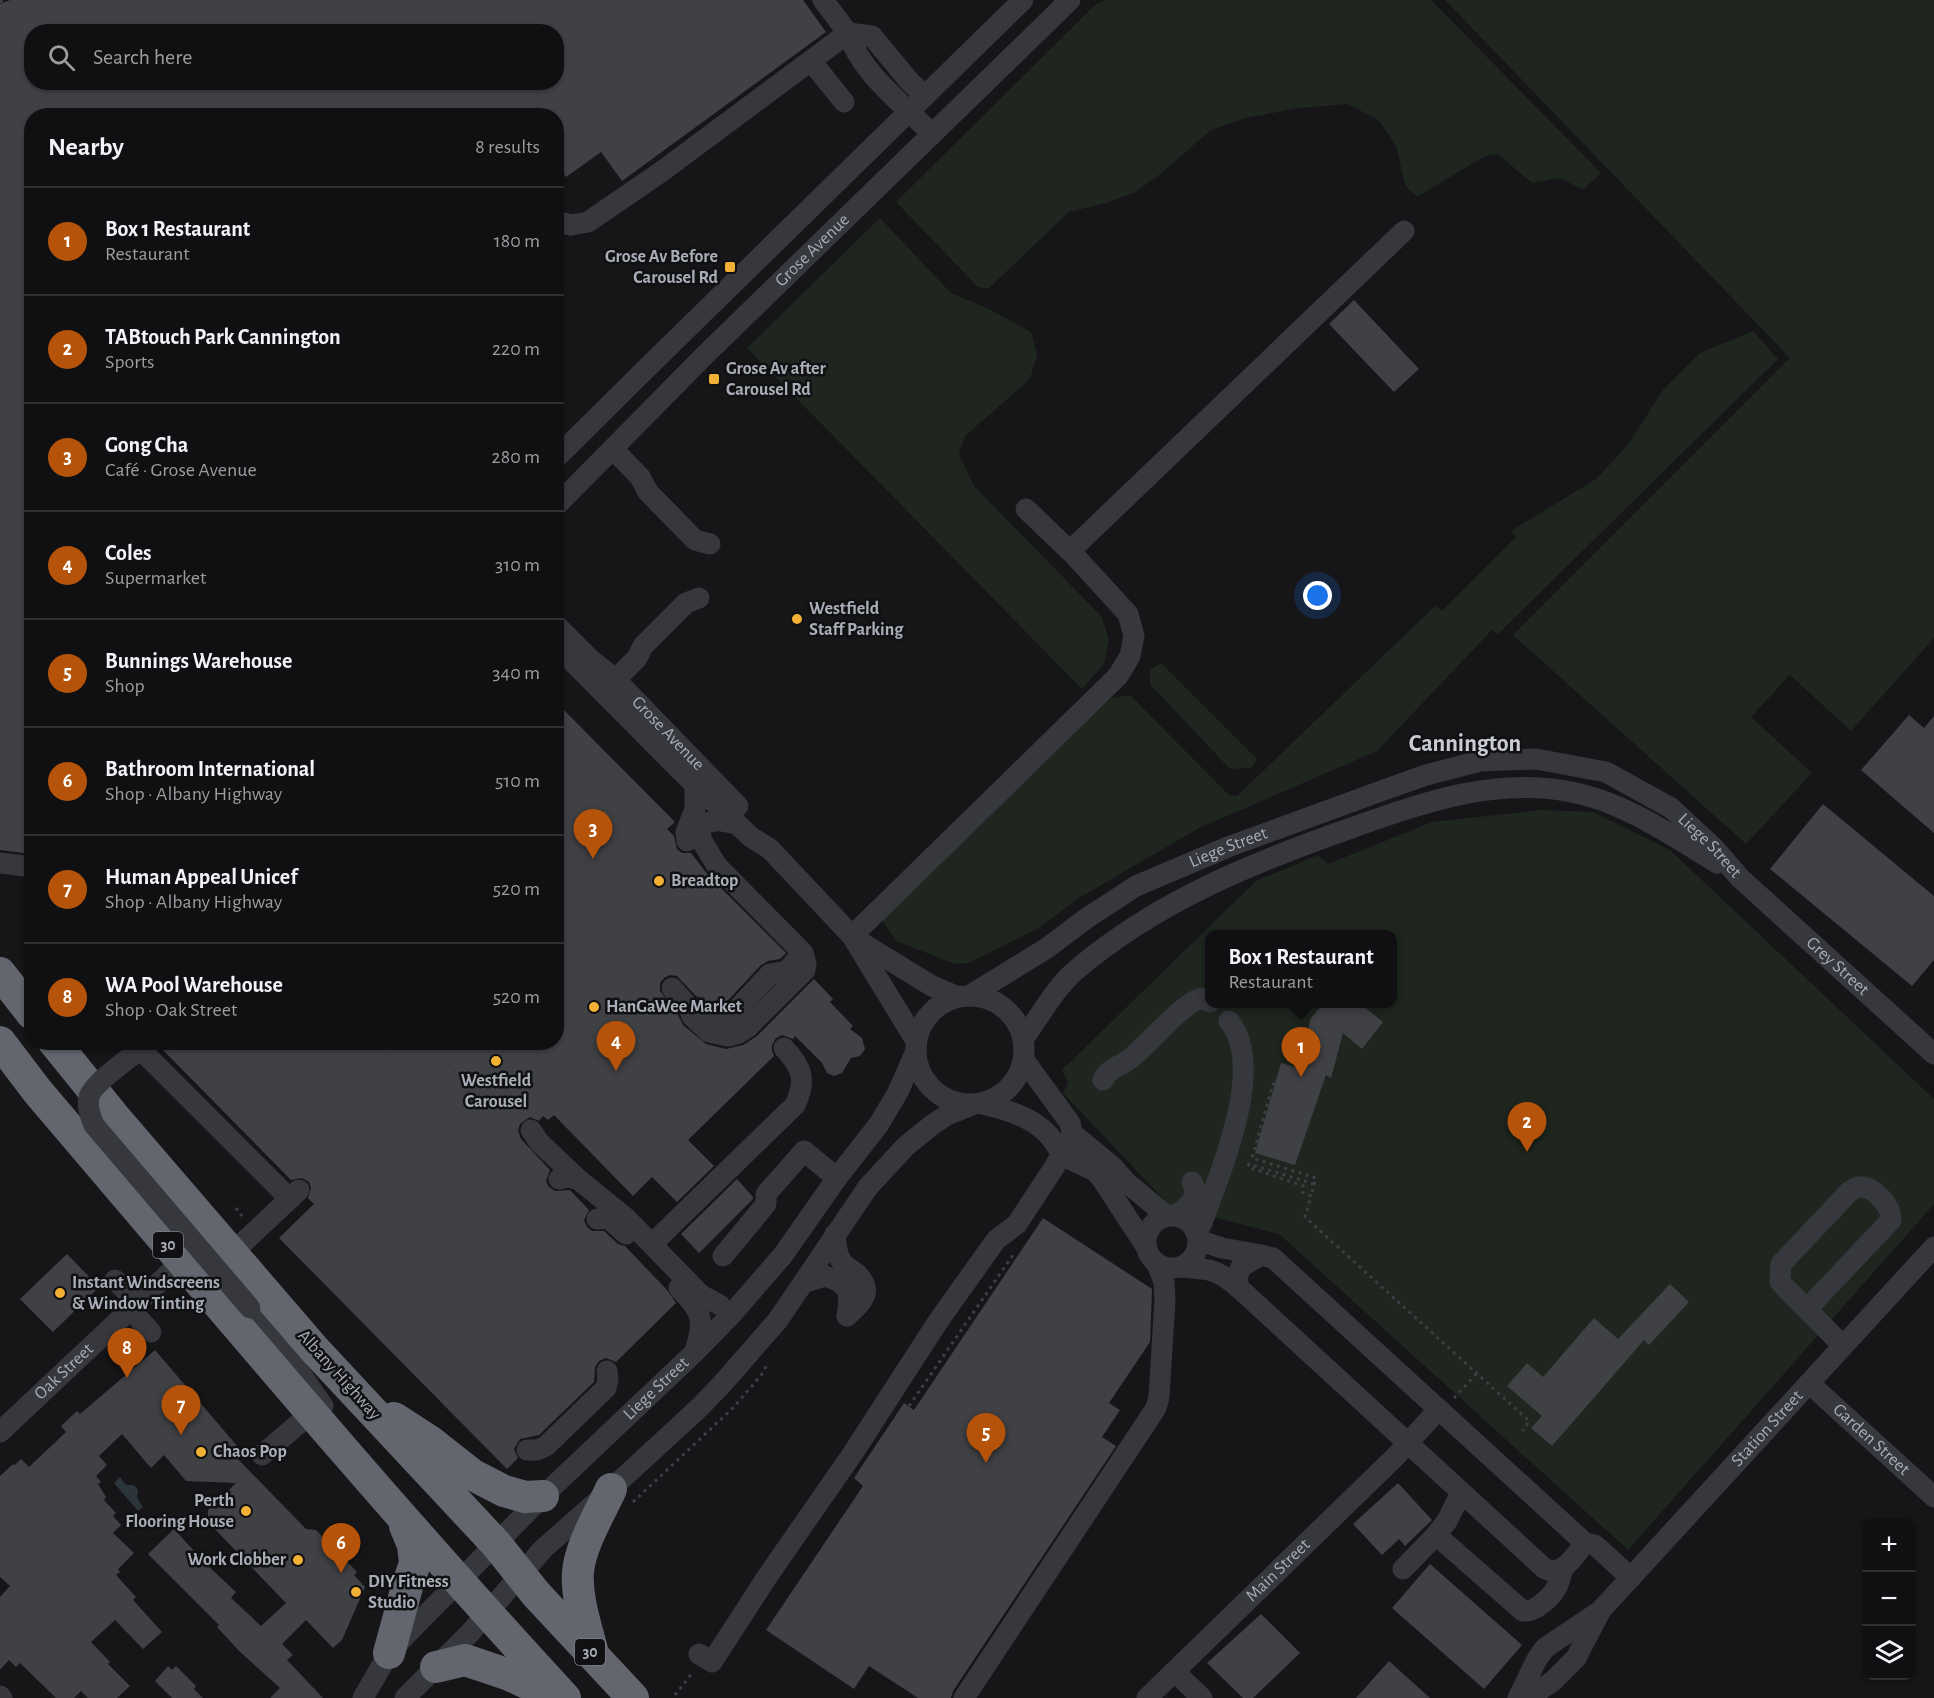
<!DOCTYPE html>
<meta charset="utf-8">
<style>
:root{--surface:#101012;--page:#1e1e20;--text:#f1f3f6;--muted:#9c9d9f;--line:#303032;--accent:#b45309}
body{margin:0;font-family:"Alegreya Sans",sans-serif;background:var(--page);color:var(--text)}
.controls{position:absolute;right:18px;bottom:18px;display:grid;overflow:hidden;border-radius:12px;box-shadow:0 2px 4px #0004}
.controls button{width:54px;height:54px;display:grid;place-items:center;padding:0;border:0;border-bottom:2px solid var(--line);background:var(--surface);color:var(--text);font:30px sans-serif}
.you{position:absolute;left:1318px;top:596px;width:21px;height:21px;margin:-15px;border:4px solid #fff;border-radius:50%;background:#1a73e8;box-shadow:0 0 0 9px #1a73e833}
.badge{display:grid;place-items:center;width:39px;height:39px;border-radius:50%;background:var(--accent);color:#fff;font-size:20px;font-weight:700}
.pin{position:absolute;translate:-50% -50px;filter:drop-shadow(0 2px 3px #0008)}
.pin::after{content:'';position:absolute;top:32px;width:21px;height:18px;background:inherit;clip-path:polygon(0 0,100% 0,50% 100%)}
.popup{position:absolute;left:1205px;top:930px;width:192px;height:78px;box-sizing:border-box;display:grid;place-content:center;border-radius:12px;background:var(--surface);filter:drop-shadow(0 2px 4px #0005);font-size:20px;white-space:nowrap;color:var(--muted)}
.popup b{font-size:22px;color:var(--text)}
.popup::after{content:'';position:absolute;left:50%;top:100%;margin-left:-12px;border:12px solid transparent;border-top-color:var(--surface)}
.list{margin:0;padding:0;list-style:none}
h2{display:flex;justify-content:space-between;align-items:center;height:78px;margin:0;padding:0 24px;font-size:26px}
h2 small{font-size:20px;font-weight:400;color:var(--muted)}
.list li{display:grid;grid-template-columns:39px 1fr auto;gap:18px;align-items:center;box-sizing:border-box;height:108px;padding:0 24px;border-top:2px solid var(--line)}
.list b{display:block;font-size:22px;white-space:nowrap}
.list p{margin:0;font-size:20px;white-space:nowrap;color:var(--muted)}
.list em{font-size:20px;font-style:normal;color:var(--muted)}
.icon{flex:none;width:33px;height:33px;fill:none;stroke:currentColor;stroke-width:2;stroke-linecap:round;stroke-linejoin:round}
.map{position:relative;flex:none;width:1934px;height:1698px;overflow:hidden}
.search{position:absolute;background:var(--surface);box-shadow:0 2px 4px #0004;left:24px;top:24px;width:540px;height:66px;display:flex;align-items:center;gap:15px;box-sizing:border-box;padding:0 21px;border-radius:24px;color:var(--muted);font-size:22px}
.panel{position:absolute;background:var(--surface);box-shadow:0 2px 4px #0004;left:24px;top:108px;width:540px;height:942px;border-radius:24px}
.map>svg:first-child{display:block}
.green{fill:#1e261f;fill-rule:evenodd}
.water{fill:#2c353c}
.building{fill:#404145;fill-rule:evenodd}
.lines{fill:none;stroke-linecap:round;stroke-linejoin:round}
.path{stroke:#3d3f44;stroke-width:3;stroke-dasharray:3 4.5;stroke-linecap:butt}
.minor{stroke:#37383d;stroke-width:21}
.highway{stroke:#63666e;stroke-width:32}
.minor-bridge{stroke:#37383d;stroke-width:21}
.poi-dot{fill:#f2b134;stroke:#111113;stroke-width:2}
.labels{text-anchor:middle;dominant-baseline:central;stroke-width:5;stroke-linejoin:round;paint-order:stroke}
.shield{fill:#111113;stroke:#7b7e86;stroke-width:1.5}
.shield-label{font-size:16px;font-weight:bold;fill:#a8adb8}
.street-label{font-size:18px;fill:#a8adb8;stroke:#111113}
.poi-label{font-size:18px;font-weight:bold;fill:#a8adb8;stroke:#111113;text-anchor:start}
.district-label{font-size:24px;font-weight:bold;fill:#c9ccd4;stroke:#111113}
</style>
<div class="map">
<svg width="1934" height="1698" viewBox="0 0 1934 1698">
<rect width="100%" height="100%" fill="#161618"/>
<!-- green -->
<g class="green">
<polygon points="1107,0 1431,0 1601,173 1583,190 1560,178 1532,183 1498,154 1485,156 1417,197 1405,185 1396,145 1378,120 1348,104 1298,108 1246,118 1211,130 1159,175 1134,193 1106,203 1069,212 988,289 978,287 896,202 1096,4"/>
<polygon points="1445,0 1934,0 1934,638 1851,731 1790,675 1751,717 1812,773 1746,844 1513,635 1790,358"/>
<polygon points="880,218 951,293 989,309 1031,332 1037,355 1030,379 965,436 959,454 974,486 1102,617 1109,641 1104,664 1082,689 747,348"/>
<polygon points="1753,331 1778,359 1498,634 1492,630 1377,751 1199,828 1079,898 1039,928 969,963 955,964 896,941 882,920 1107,699 1130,695 1229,795 1237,796 1435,606 1442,611 1516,537 1511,531 1596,479 1627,446 1663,390 1700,353"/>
<polygon points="1161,663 1257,759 1251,768 1230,769 1150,684 1150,670"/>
<path d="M1541 810 1593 812 1670 850 1934 1099V1204L1628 1550 1279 1234 1170 1206 1063 1093 1068 1083 1062 1070 1256 881 1318 855 1328 864 1432 822ZM1210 934H1392V1004H1210Z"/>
</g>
<!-- water -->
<polygon class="water" points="120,1477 126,1485 134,1485 138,1490 137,1498 143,1507 138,1511 114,1483"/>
<!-- building -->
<g class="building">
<path d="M10 0H803L826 32 622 181 601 152 566 177 556 164V116H32V854L0 850V4ZM32 32H556V82H32Z"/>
<polygon points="1354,300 1419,369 1394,392 1329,324"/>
<polygon points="556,702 675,822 667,829 674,836 677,849 682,853 691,853 708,875 786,953 780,959 768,961 761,965 721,1008 696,996 677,976 670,975 664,978 660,983 660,991 677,1013 683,1025 706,1044 726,1049 743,1045 757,1036 814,979 833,999 830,1002 853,1026 850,1029 862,1038 865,1049 860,1056 851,1058 842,1073 834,1076 827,1073 822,1063 795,1036 793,1039 782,1035 776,1038 772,1045 772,1051 774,1056 688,1140 714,1166 677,1202 652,1177 633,1196 554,1115 548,1120 543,1116 539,1121 530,1117 520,1124 518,1130 521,1139 550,1170 546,1181 549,1187 555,1191 570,1190 589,1210 584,1220 587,1227 592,1231 604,1231 618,1244 625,1246 667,1290 676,1303 616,1362 606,1358 599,1361 595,1367 594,1382 539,1435 520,1439 514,1449 518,1458 507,1469 279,1238 314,1204 308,1198 311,1188 309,1182 302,1178 291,1180 161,1048 162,1042 556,1042"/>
<polygon points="1909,715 1924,728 1934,716 1934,833 1861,770"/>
<polygon points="1823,804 1934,896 1934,960 1912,986 1770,869"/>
<polygon points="1323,1004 1361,1004 1383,1022 1362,1049 1343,1033 1331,1078 1326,1075 1295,1165 1255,1153 1281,1063 1298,1068 1311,1018"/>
<polygon points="737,1179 753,1197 753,1199 699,1253 681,1234"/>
<polygon points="1043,1218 1152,1289 1150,1342 1109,1403 1120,1410 1102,1437 1116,1446 953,1691 951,1698 918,1698 869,1666 854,1689 766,1630 863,1486 854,1478 904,1403 914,1410"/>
<polygon points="67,1254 99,1287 53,1332 20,1299"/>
<polygon points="1670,1284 1689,1302 1649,1345 1644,1340 1552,1446 1531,1428 1542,1416 1507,1386 1527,1363 1543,1377 1594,1318 1618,1339"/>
<polygon points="155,1350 238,1447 232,1453 306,1529 316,1530 357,1572 354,1575 365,1587 342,1640 333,1648 306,1620 282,1644 293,1655 287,1660 323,1698 270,1698 280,1688 239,1651 217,1627 219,1625 148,1554 174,1529 205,1563 236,1592 231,1598 261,1626 286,1603 208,1522 208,1510 236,1483 186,1481 164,1455 151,1468 122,1434 99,1456 107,1465 96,1476 101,1482 98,1484 106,1497 104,1500 116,1513 113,1516 121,1525 113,1533 134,1553 118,1569 120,1572 116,1575 136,1597 133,1600 162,1632 143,1649 115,1620 91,1642 110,1662 108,1664 130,1686 117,1698 88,1698 81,1691 74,1698 56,1698 20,1663 16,1667 9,1660 0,1670 0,1597 10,1586 0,1577 0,1476 13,1464 15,1465 21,1459 29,1467 66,1432 61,1426 77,1411 80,1414"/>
<polygon points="1398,1483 1432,1520 1405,1546 1399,1539 1382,1555 1353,1524"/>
<polygon points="1430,1564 1522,1645 1484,1689 1392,1608"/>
<polygon points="1261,1614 1300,1653 1253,1698 1243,1698 1207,1663"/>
<polygon points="1389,1661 1430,1698 1356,1698"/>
<polygon points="168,1666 172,1670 176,1666 196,1686 194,1689 203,1698 172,1698 155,1681"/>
</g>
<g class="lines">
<!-- path -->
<g class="path">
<polyline points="0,2 5,0"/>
<polyline points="0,567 1,568"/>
<polyline points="629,1013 634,1012 653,994"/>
<polyline points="375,1042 633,1308"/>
<polyline points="448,1065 473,1088 461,1099"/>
<polyline points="464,1079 470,1072"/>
<polyline points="1275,1084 1273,1084 1252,1158 1316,1178 1311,1196"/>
<polyline points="1314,1184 1249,1164 1248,1167 1303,1186 1302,1192 1311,1196 1305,1217 1529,1421 1523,1431"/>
<polyline points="236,1208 242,1216"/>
<polyline points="1454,1398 1477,1373"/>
<polyline points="909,1406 1015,1252"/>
<polyline points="633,1502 734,1407 762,1374 768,1363"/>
<polyline points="675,1695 693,1672"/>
</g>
<!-- minor -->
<g class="minor">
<polyline points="823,0 848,33 859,40"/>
<path d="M848 33C860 72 904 105 932 134"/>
<polyline points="811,61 844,102"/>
<polyline points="556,221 571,225 588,222 661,172 848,33 872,36 910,82 925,96"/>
<polyline points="613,449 640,477 648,492 695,540 710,544"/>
<polyline points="556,458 656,359 1023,0"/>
<path id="s1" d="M556 506 704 356 1070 0"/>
<polyline points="1070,551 1404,231"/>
<path id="s2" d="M556 625 590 659 616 680 738 806"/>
<polyline points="556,645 679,769 751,837 770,849 852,936 916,1041"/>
<polyline points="606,689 637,658 643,646 686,603 699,598"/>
<polyline points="687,841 686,832 695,809 695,784"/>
<polyline points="0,863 32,867"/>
<polyline points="852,936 1118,676 1130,656 1134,636 1128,614 1074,555 1026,509"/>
<polyline points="857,940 932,986 958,997"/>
<path d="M672 988 688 1006 692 1016 709 1032 728 1036 739 1033 748 1027 805 970 806 964 803 953 717 866 702 841 700 834 701 827C713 817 723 821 737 824"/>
<circle cx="970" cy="1050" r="54"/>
<path id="s3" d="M969 996 1047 948 1087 918 1136 886 1228 847 1381 791 1426 775 1480 761 1536 759 1606 772 1671 808 1714 848 1740 878 1934 1054"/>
<path d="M697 1009C709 1015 713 1024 728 1019L770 974 787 971 802 954"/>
<path d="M1024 1038C1040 1016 1055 988 1076 970 1157 901 1254 862 1354 827 1423 803 1491 778 1566 791 1621 800 1670 834 1717 863"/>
<polyline points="133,1042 290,1199"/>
<path d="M1103 1080C1109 1067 1120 1067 1131 1058 1151 1042 1179 1006 1201 998L1210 1002"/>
<path d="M982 1104C1014 1111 1048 1122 1061 1155L1095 1171 1102 1179 1145 1245"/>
<polyline points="531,1130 539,1142 579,1180"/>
<polyline points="1072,1133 1112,1166 1126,1182 1167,1216"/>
<polyline points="559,1179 569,1177 579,1180 626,1218 701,1295 720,1305"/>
<path d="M1175 1215C1188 1208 1200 1198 1192 1182"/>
<circle cx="1172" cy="1242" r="26"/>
<polyline points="597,1219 608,1218 626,1234"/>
<path d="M1196 1233 1202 1223C1219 1174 1267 1067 1229 1021"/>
<path d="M835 1234C836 1244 836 1254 842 1262 846 1267 852 1270 857 1274 875 1292 861 1303 847 1316"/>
<polyline points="1198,1240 1222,1248 1261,1255"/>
<path d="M652 1244 795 1105C807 1080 802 1067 784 1048"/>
<polyline points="231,1254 299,1190"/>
<path d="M1261 1255 1273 1258 1585 1543C1575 1555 1562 1579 1544 1568L1239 1288 1237 1277 1241 1267Z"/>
<polyline points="723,1256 766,1204 766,1194 804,1151 837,1178"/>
<path d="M1180 1267C1209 1269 1216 1268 1239 1288"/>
<polyline points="115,1280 137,1302"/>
<path d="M803 1283 825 1276C850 1284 851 1292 847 1316"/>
<path d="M679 1288C701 1310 706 1320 695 1350"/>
<polyline points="250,1308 271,1331 323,1406"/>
<polyline points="130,1309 151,1332"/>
<path d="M1807 1309 1891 1220C1892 1206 1873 1185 1858 1187 1855 1188 1852 1190 1849 1192L1781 1264 1780 1282 1843 1346"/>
<path id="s4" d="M1809 1383 1934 1497"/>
<path id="s5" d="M0 1432 182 1261"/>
<polyline points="527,1450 537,1450 546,1446 606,1388 608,1379 607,1371"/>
<polyline points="262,1455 311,1413"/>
<path d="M1461 1493 1447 1521 1436 1535 1523 1611C1535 1613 1551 1597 1557 1587 1560 1581 1561 1574 1563 1568"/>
<polyline points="1585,1543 1595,1545 1631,1578"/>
<polyline points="1403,1569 1436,1535"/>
<polyline points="699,1654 712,1662 767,1577 853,1453 939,1320 996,1240 1017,1224 1055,1166 1061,1155 1069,1148 1072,1133 1070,1123 1024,1060"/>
<polyline points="1175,1672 1202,1698"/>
<polyline points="0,1696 2,1698"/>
<path id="s6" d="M363 1698 389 1653 405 1636 543 1496 694 1353 731 1315 783 1255 837 1178 879 1124 898 1092 916 1051"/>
<polyline points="405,1698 470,1633 543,1549 611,1489 700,1407 723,1383 778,1320 868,1187 906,1146 932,1125 947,1115 972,1105"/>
<polyline points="964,1698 1156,1408 1159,1397 1165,1299 1164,1282 1157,1264"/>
<path id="s7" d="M1147 1698 1394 1458 1439 1409"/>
<polyline points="1518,1698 1537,1659 1545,1648 1600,1611"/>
<path id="s8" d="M1528 1698 1553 1681 1576 1658 1601 1610 1934 1247"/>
</g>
<!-- highway -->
<g class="highway">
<polyline points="0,973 32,1014"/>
<path d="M0 1042 38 1092C212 1296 383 1501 565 1698"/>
<polyline points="54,1042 117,1120 315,1350 497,1545 536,1594 633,1698"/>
<polyline points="394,1418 431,1442 473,1475 504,1491 525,1497 543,1496"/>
<polyline points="389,1653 407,1587 415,1563 413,1545 405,1526"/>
<path d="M593 1654C587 1628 576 1599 578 1572 580 1546 600 1513 611 1489"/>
<polyline points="436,1667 465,1660 507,1674 557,1697"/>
</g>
<!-- minor-bridge -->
<path class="minor-bridge" d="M150 1042C138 1052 92 1083 89 1097 87 1108 90 1115 94 1125L250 1308"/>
</g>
<!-- markers -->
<g class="poi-dot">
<rect x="724" y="261" width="12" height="12" rx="3"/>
<rect x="708" y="373" width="12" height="12" rx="3"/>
<circle cx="797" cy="619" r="6"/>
<circle cx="659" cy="881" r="6"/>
<circle cx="594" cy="1007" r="6"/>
<circle cx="496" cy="1061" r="6"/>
<circle cx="60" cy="1293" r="6"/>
<circle cx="201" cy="1452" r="6"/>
<circle cx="246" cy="1511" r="6"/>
<circle cx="298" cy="1560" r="6"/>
<circle cx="356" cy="1592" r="6"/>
</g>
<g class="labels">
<!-- shield labels -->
<g class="shield">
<rect x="153" y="1232" width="30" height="26" rx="4.5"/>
<rect x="575" y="1639" width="30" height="26" rx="4.5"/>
</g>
<g class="shield-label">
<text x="168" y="1245">30</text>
<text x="590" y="1652">30</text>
</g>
<!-- street labels -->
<g class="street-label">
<text stroke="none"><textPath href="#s1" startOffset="362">Grose Avenue</textPath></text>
<text stroke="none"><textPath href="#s2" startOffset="156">Grose Avenue</textPath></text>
<text stroke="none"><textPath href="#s3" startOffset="822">Liege Street</textPath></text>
<text stroke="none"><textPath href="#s3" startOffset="300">Liege Street</textPath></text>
<text stroke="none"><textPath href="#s3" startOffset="998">Grey Street</textPath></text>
<text stroke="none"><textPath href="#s5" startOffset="88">Oak Street</textPath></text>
<text transform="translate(339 1375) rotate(48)">Albany Highway</text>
<text stroke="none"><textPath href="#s6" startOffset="428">Liege Street</textPath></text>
<text stroke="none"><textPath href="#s8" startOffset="363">Station Street</textPath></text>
<text stroke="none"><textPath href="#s4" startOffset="84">Garden Street</textPath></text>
<text stroke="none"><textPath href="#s7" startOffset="183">Main Street</textPath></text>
</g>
<!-- poi labels -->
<g class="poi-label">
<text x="718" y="257" text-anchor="end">Grose Av Before<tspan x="718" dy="21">Carousel Rd</tspan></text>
<text x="726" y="369">Grose Av after<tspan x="726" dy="21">Carousel Rd</tspan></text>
<text x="809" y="609">Westfield<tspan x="809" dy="21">Staff Parking</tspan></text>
<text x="671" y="881">Breadtop</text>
<text x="606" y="1007">HanGaWee Market</text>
<text x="496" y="1081" text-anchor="middle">Westfield<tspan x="496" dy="21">Carousel</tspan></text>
<text x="72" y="1283">Instant Windscreens<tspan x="72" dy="21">&amp; Window Tinting</tspan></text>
<text x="213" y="1452">Chaos Pop</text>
<text x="234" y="1501" text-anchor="end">Perth<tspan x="234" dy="21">Flooring House</tspan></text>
<text x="286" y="1560" text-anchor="end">Work Clobber</text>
<text x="368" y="1582">DIY Fitness<tspan x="368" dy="21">Studio</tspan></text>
</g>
<!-- district labels -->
<g class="district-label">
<text x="1465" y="744">Cannington</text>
</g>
</g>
</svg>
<div class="controls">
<button>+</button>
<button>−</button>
<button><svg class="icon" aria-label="layers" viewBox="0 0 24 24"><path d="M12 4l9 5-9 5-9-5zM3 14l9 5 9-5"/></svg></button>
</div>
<div class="you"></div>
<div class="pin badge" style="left:1301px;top:1077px">1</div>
<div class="popup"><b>Box 1 Restaurant</b>Restaurant</div>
<div class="pin badge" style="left:1527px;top:1152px">2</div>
<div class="pin badge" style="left:593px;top:859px">3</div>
<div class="pin badge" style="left:616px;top:1071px">4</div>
<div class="pin badge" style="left:986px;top:1463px">5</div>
<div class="pin badge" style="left:341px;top:1573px">6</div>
<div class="pin badge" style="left:181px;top:1435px">7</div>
<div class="pin badge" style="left:127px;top:1378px">8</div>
<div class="search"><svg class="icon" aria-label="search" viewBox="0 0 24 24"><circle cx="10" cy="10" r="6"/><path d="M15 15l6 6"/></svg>Search here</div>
<section class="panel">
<h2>Nearby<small>8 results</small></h2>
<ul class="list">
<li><span class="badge">1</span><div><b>Box 1 Restaurant</b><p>Restaurant</p></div><em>180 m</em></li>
<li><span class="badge">2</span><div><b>TABtouch Park Cannington</b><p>Sports</p></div><em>220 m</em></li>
<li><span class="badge">3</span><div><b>Gong Cha</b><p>Café · Grose Avenue</p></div><em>280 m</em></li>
<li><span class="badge">4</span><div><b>Coles</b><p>Supermarket</p></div><em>310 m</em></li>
<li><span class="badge">5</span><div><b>Bunnings Warehouse</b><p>Shop</p></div><em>340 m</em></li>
<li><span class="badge">6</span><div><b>Bathroom International</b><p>Shop · Albany Highway</p></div><em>510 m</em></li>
<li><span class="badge">7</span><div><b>Human Appeal Unicef</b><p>Shop · Albany Highway</p></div><em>520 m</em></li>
<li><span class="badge">8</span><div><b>WA Pool Warehouse</b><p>Shop · Oak Street</p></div><em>520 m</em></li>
</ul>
</section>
</div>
